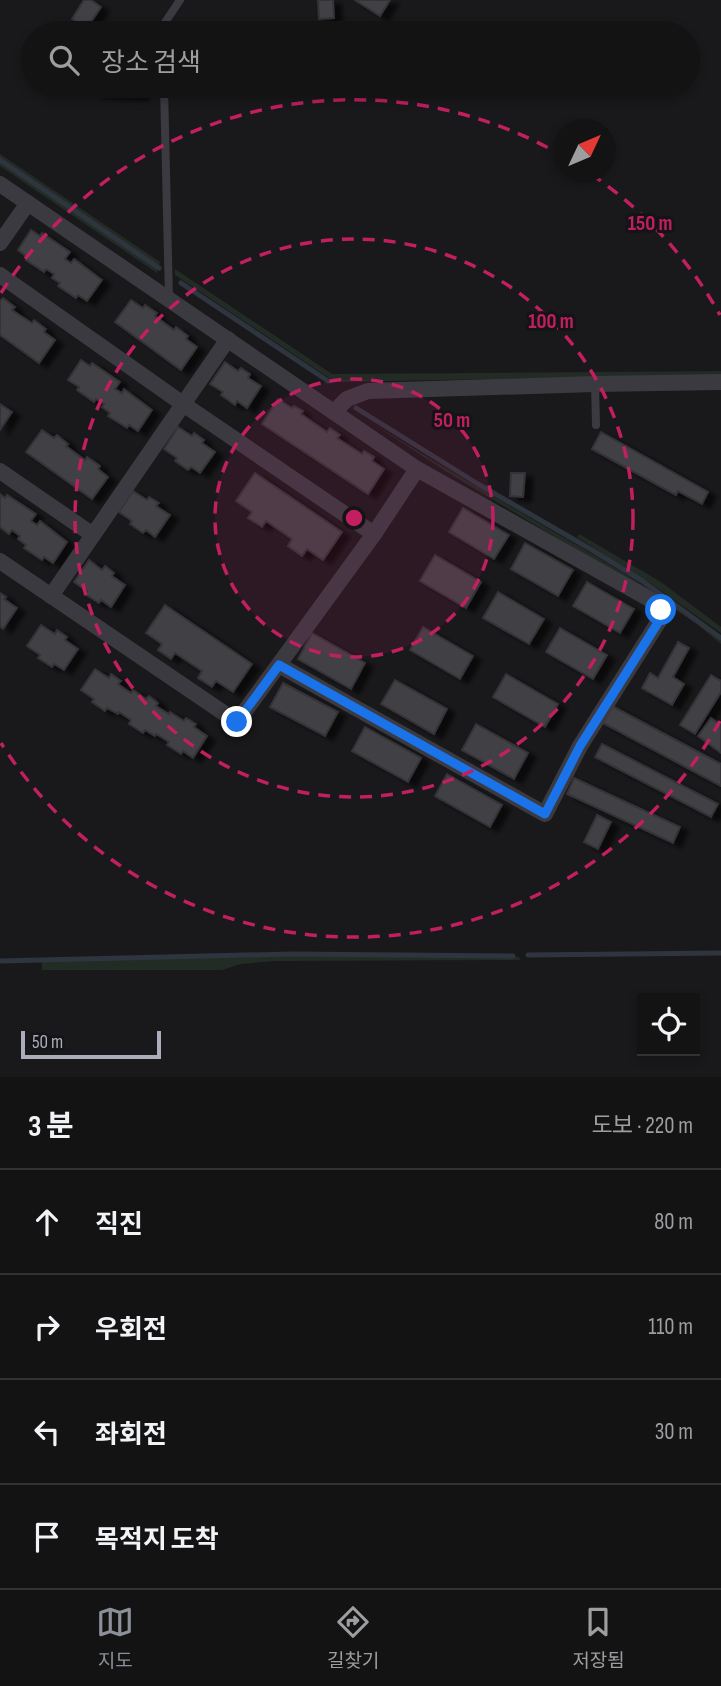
<!DOCTYPE html>
<html lang="ko">
<meta charset="utf-8">
<style>
:root{--surface:#131314;--page:#1c1c1d;--text:#f1f3f6;--muted:#9d9ea0;--line:#323234;--accent:#8c9099}
body{margin:0;font-family:"Sofia Sans Condensed","Noto Sans KR",sans-serif;background:var(--page);color:var(--text)}
.controls{position:absolute;right:21px;bottom:21px;display:grid;overflow:hidden;border-radius:0px;box-shadow:0 4px 10px #0003}
.controls button{width:63px;height:63px;display:grid;place-items:center;padding:0;border:0;border-bottom:2px solid var(--line);background:var(--surface);color:var(--text);font:35px sans-serif}
.compass{position:absolute;left:553px;top:119px;width:63px;height:63px;border-radius:50%;background:var(--surface);box-shadow:0 4px 10px #0003;rotate:46deg}
.scale{position:absolute;left:21px;bottom:18px;width:140px;box-sizing:border-box;padding-left:7px;border:4px solid #abadbb;border-top:0;font-size:19px;line-height:24px;white-space:nowrap;color:#abadbb;-webkit-text-stroke:5px #141416;paint-order:stroke}
.stop{position:absolute;width:21px;height:21px;margin:-16px;border:5px solid #1a73e8;border-radius:50%;background:#fff}
.stop.end{background:#1a73e8;border-color:#fff;box-shadow:0 2px 7px #0008}
.list{margin:0;padding:0;list-style:none}
h2{display:flex;justify-content:space-between;align-items:center;height:91px;margin:0;padding:0 28px;font-size:30px}
h2 small{font-size:23px;font-weight:400;color:var(--muted)}
.list li{display:grid;grid-template-columns:46px 1fr auto;gap:21px;align-items:center;box-sizing:border-box;height:105px;padding:0 28px;border-top:2px solid var(--line)}
.list b{display:block;font-size:26px;white-space:nowrap}
.list em{font-size:23px;font-style:normal;color:var(--muted)}
.icon{flex:none;width:38px;height:38px;fill:none;stroke:currentColor;stroke-width:2;stroke-linecap:round;stroke-linejoin:round}
.map{position:relative;flex:none;width:721px;height:1077px;overflow:hidden}
.search{position:absolute;background:var(--surface);box-shadow:0 4px 10px #0003;left:21px;right:21px;top:21px;height:77px;display:flex;align-items:center;gap:18px;box-sizing:border-box;padding:0 24px;border-radius:38px;color:var(--muted);font-size:26px}
.sheet{height:511px;background:var(--surface)}
nav{display:flex;justify-content:space-around;align-items:center;box-sizing:border-box;height:98px;border-top:2px solid var(--line);background:var(--surface);font-size:19px;color:var(--muted)}
nav a{display:grid;justify-items:center;gap:4px}
nav .on{color:var(--accent)}
.map>svg:first-child{display:block}
.green{fill:#232b25}
.lines{fill:none;stroke-linecap:round;stroke-linejoin:round}
.stream{stroke:#2e353f;stroke-width:5}
.building{fill:#404145;stroke:#343337;stroke-width:2;filter:url(#shadow)}
.lane{stroke:#3a3a40;stroke-width:8}
.street{stroke:#3a3a40;stroke-width:16}
.route{stroke:#1a73e8;stroke-width:9}
.ring{fill:none;stroke:#c11f60;stroke-width:3.5;stroke-dasharray:12 9}
.centre{fill:#c11f60;stroke:#141416;stroke-width:3.5}
.ring-label{font-size:21px;text-anchor:middle;font-weight:bold;fill:#c11f60;stroke:#141416;stroke-width:6;stroke-linejoin:round;paint-order:stroke}
</style>
<div class="map">
<svg width="721" height="1077" viewBox="0 0 721 1077">
<defs>
<filter id="shadow"><feDropShadow dx="8" dy="4.5" stdDeviation="2" flood-color="#0009"/></filter>
</defs>
<rect width="100%" height="100%" fill="#19191b"/>
<!-- green -->
<g class="green">
<polygon points="0,154 160,262 157,273 0,166"/>
<polygon points="175,269 332,374 721,371 721,375 335,382 175,275"/>
<path d="M361 416C414 449 468 482 522 513 590 553 660 591 721 641V644L698 625 661 600 450 474Z"/>
<polygon points="579,534 661,582 721,627 721,633 653,585 577,537"/>
<polygon points="292,956 513,957 519,957 520,960 275,961 241,964 222,970 42,970 42,961"/>
</g>
<g class="lines">
<!-- stream -->
<g class="stream">
<polyline points="0,160 159,268"/>
<polyline points="181,283 328,381"/>
<polyline points="356,408 478,484 592,550 641,580 721,638"/>
<polyline points="528,955 721,953"/>
<polyline points="0,961 292,954 513,956"/>
</g>
</g>
<!-- building -->
<g class="building">
<polygon points="84,0 91,0 101,7 87,28 72,19"/>
<polygon points="318,0 333,0 334,18 319,19"/>
<polygon points="355,0 390,0 380,16"/>
<polygon points="256,24 277,25 277,33 256,33"/>
<rect x="341" y="24" width="16" height="9"/>
<polygon points="321,25 334,25 334,33 322,33"/>
<polygon points="93,86 141,86 140,96 93,93"/>
<polygon points="31,230 40,236 42,233 70,252 65,259 71,263 74,259 102,280 87,301 78,295 76,298 58,286 60,283 52,278 54,274 46,269 44,272 26,260 28,258 18,250"/>
<polygon points="3,298 15,307 12,310 21,316 32,323 34,320 46,329 44,332 55,340 39,363 0,335 0,301"/>
<polygon points="131,300 143,308 145,305 157,313 155,316 174,330 176,327 188,336 186,339 197,347 181,370 115,322"/>
<polygon points="81,360 90,366 92,363 120,382 115,389 122,393 124,389 152,410 138,431 129,425 127,428 108,416 110,413 102,407 104,404 96,399 94,402 77,390 79,387 68,380"/>
<polygon points="225,362 238,371 241,368 250,374 248,378 261,386 247,408 237,401 235,405 221,395 223,392 210,384"/>
<polygon points="278,399 292,408 294,406 303,411 301,414 327,432 330,428 340,435 337,438 362,454 364,451 374,457 372,461 384,469 368,494 262,424"/>
<polygon points="0,404 12,412 0,430"/>
<polygon points="178,427 192,436 194,433 204,440 202,443 215,452 200,473 191,467 188,470 175,461 177,458 164,449"/>
<polygon points="42,430 54,438 57,435 68,444 66,446 85,460 87,457 100,466 98,469 108,477 92,499 26,452"/>
<polygon points="601,432 708,492 702,504 678,491 676,495 592,449"/>
<polygon points="255,473 342,532 323,560 307,549 302,556 288,546 292,539 266,521 262,527 248,518 252,512 236,501"/>
<polygon points="511,473 525,473 523,497 510,496"/>
<polygon points="133,491 147,500 149,497 159,503 156,506 170,515 155,537 146,530 143,533 130,524 132,521 119,512"/>
<polygon points="0,494 5,498 7,495 36,514 31,521 37,525 40,521 67,542 53,563 44,557 42,560 24,548 26,545 18,539 20,536 12,530 9,534 0,527"/>
<polygon points="463,508 509,535 494,559 449,532"/>
<polygon points="525,543 573,570 558,596 511,569"/>
<polygon points="435,555 481,582 466,608 420,581"/>
<polygon points="89,560 102,570 105,566 114,573 112,576 125,585 111,607 101,600 99,603 85,594 87,591 74,582"/>
<polygon points="587,582 634,609 620,633 573,606"/>
<polygon points="498,592 544,619 529,644 483,618"/>
<polygon points="0,593 6,597 4,599 17,608 3,629 0,626"/>
<polygon points="165,605 252,664 233,692 216,681 212,687 198,678 202,671 175,653 171,659 158,650 162,644 146,633"/>
<polygon points="41,625 55,634 57,630 67,637 65,640 78,649 64,670 54,664 52,667 38,658 40,655 27,646"/>
<polygon points="423,627 473,656 460,679 410,650"/>
<polygon points="560,628 607,655 593,679 546,652"/>
<polygon points="312,633 365,663 351,689 298,659"/>
<polygon points="678,642 689,648 673,677 684,684 672,705 642,688 650,673 658,678"/>
<polygon points="95,669 109,678 111,674 121,681 118,684 131,693 133,690 146,699 149,696 158,703 156,706 169,714 170,712 184,721 186,718 196,724 194,727 207,736 193,758 183,751 181,754 167,745 169,742 156,734 155,736 145,730 143,733 129,724 131,720 119,712 118,714 107,708 105,711 92,702 94,699 81,690"/>
<polygon points="506,674 558,704 545,727 493,697"/>
<polygon points="711,675 721,681 721,692 695,734 680,725"/>
<polygon points="395,680 447,709 434,734 381,704"/>
<polygon points="283,683 338,712 325,736 270,707"/>
<polygon points="612,706 721,764 721,786 603,723"/>
<polygon points="711,718 721,725 721,753 698,736"/>
<polygon points="476,724 528,753 514,779 462,750"/>
<polygon points="365,727 421,758 408,782 352,751"/>
<polygon points="602,744 718,804 711,817 595,757"/>
<polygon points="447,774 502,805 490,827 435,796"/>
<polygon points="574,778 680,827 673,843 567,794"/>
<polygon points="597,815 611,822 598,849 584,842"/>
</g>
<g class="lines">
<!-- lane -->
<g class="lane">
<polyline points="162,33 162,27 180,0"/>
<polyline points="164,86 169,299"/>
<polyline points="595,384 596,425"/>
</g>
<!-- street -->
<g class="street">
<polyline points="0,184 417,469 653,601 661,610 659,621 580,746 545,814 279,665"/>
<polyline points="0,243 28,203"/>
<polyline points="0,275 183,404 374,534"/>
<polyline points="334,412 347,399 368,391 595,384 721,382"/>
<polyline points="0,471 93,535"/>
<polyline points="0,561 237,722 374,534 417,469"/>
<polyline points="51,596 228,339"/>
</g>
</g>
<g class="lines">
<!-- route -->
<polyline class="route" points="237,722 279,665 545,814 580,746 659,621 661,610"/>
</g>
<!-- distance rings -->
<circle cx="354" cy="518" r="139" fill="#c11f60" fill-opacity=".12"/>
<g class="ring">
<circle cx="354" cy="518" r="139"/>
<circle cx="354" cy="518" r="279"/>
<path d="M720 721A418 418 0 0 1 1 743M1 293A418 418 0 0 1 563 156M591 174A418 418 0 0 1 720 315"/>
</g>
<circle cx="354" cy="518" r="10" class="centre"/>
<g class="ring-label">
<text x="650" y="230">150 m</text>
<text x="551" y="328">100 m</text>
<text x="452" y="427">50 m</text>
</g>
</svg>
<div class="controls">
<button><svg class="icon" aria-label="locate" viewBox="0 0 24 24"><circle cx="12" cy="12" r="6"/><path d="M12 2v4M12 18v4M2 12h4M18 12h4"/></svg></button>
</div>
<svg class="compass" viewBox="-18 -18 36 36"><path d="M0-13l5 13h-10z" fill="#e53935"/><path d="M0 13l5-13h-10z" fill="#9d9ea0"/></svg>
<div class="scale">50 m</div>
<div class="stop" style="left:661px;top:610px"></div>
<div class="stop end" style="left:237px;top:722px"></div>
<div class="search"><svg class="icon" aria-label="search" viewBox="0 0 24 24"><circle cx="10" cy="10" r="6"/><path d="M15 15l6 6"/></svg>장소 검색</div>
</div>
<section class="sheet">
<h2>3 분<small>도보 · 220 m</small></h2>
<ul class="list">
<li><svg class="icon" aria-label="ahead" viewBox="0 0 24 24"><path d="M12 20V5M6 11l6-6 6 6"/></svg><div><b>직진</b></div><em>80 m</em></li>
<li><svg class="icon" aria-label="right" viewBox="0 0 24 24"><path d="M7 20v-9h11M14 6l5 5-5 5"/></svg><div><b>우회전</b></div><em>110 m</em></li>
<li><svg class="icon" aria-label="left" viewBox="0 0 24 24"><path d="M17 20v-9H6M10 6l-5 5 5 5"/></svg><div><b>좌회전</b></div><em>30 m</em></li>
<li><svg class="icon" aria-label="arrive" viewBox="0 0 24 24"><path d="M6 21V4h12l-3 4 3 4H6"/></svg><div><b>목적지 도착</b></div></li>
</ul>
</section>
<nav>
<a class="on"><svg class="icon" aria-label="map" viewBox="0 0 24 24"><path d="M3 6l6-2 6 2 6-2v14l-6 2-6-2-6 2zM9 4v14M15 6v14"/></svg>지도</a>
<a><svg class="icon" aria-label="directions" viewBox="0 0 24 24"><path d="M12 3l9 9-9 9-9-9zM9 14v-3h6M13 9l2 2-2 2"/></svg>길찾기</a>
<a><svg class="icon" aria-label="saved" viewBox="0 0 24 24"><path d="M7 4h10v16l-5-4-5 4z"/></svg>저장됨</a>
</nav>
